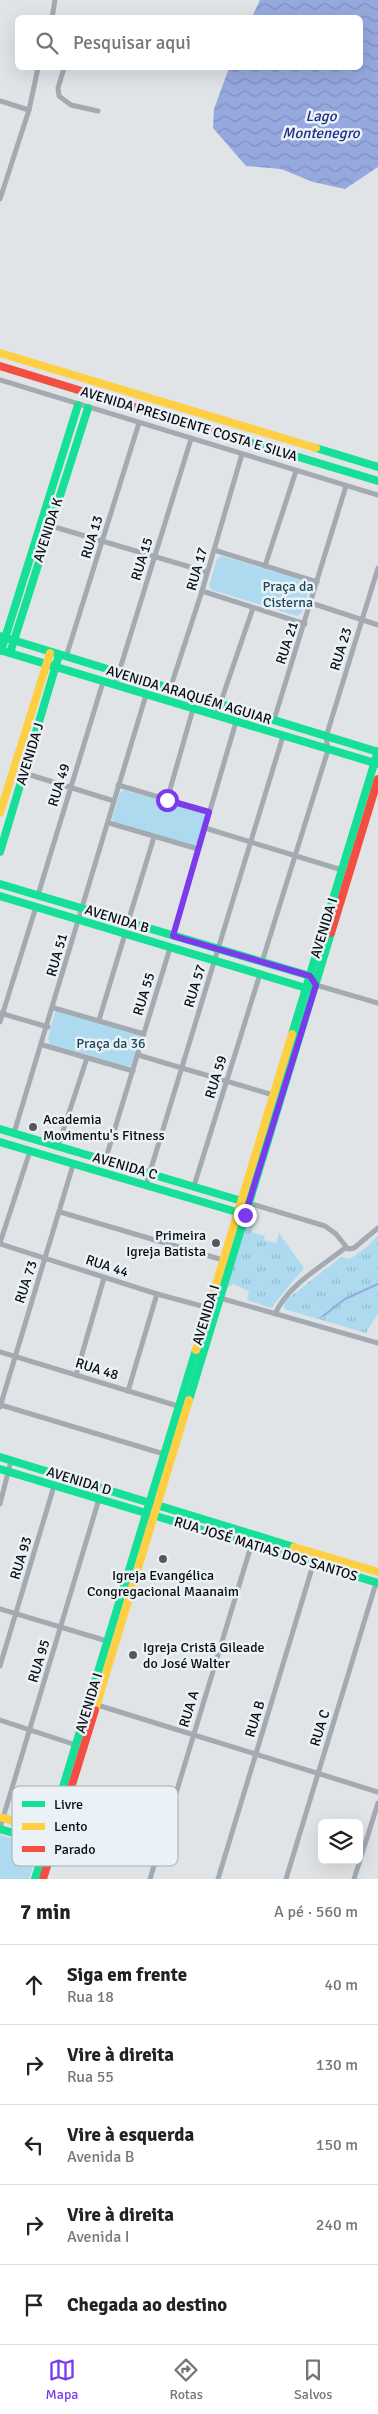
<!DOCTYPE html>
<html lang="pt">
<meta charset="utf-8">
<style>
:root{--surface:#fff;--page:#f2f2f2;--text:#222;--muted:#767676;--line:#e0e0e0;--accent:#7c3aed}
body{margin:0;font-family:Signika,sans-serif;background:var(--page);color:var(--text)}
.controls{position:absolute;right:15px;bottom:15px;display:grid;overflow:hidden;border-radius:8px;box-shadow:0 5px 20px #0002}
.controls button{width:45px;height:45px;display:grid;place-items:center;padding:0;border:0;border-bottom:1px solid var(--line);background:var(--surface);color:var(--text);font:25px sans-serif}
.stop{position:absolute;width:15px;height:15px;margin:-11px;border:4px solid #7c3aed;border-radius:50%;background:#fff}
.stop.end{background:#7c3aed;border-color:#fff;box-shadow:0 1px 5px #0008}
.list{margin:0;padding:0;list-style:none}
h2{display:flex;justify-content:space-between;align-items:center;height:65px;margin:0;padding:0 20px;font-size:21px}
h2 small{font-size:16px;font-weight:400;color:var(--muted)}
.list li{display:grid;grid-template-columns:32px 1fr auto;gap:15px;align-items:center;box-sizing:border-box;height:80px;padding:0 20px;border-top:1px solid var(--line)}
.list b{display:block;font-size:19px;white-space:nowrap}
.list p{margin:0;font-size:16px;white-space:nowrap;color:var(--muted)}
.list em{font-size:16px;font-style:normal;color:var(--muted)}
.icon{flex:none;width:28px;height:28px;fill:none;stroke:currentColor;stroke-width:2;stroke-linecap:round;stroke-linejoin:round}
.map{position:relative;flex:none;width:378px;height:1879px;overflow:hidden}
.search{position:absolute;background:var(--surface);box-shadow:0 5px 20px #0002;left:15px;right:15px;top:15px;height:55px;display:flex;align-items:center;gap:12px;box-sizing:border-box;padding:0 18px;border-radius:8px;color:var(--muted);font-size:19px}
.sheet{height:465px;background:var(--surface)}
nav{display:flex;justify-content:space-around;align-items:center;box-sizing:border-box;height:70px;border-top:1px solid var(--line);background:var(--surface);font-size:14px;color:var(--muted)}
nav a{display:grid;justify-items:center;gap:2px}
nav .on{color:var(--accent)}
.map>svg:first-child{display:block}
.grass{fill:url(#grass-tufts)}
.park{fill:#addaef}
.water{fill:url(#water-waves)}
.lines{fill:none;stroke-linecap:round;stroke-linejoin:round}
.stream{stroke:#96a9de;stroke-width:2}
.street{stroke:#a3aab1;stroke-width:5}
.fast{stroke:#16e098;stroke-width:8}
.slow{stroke:#ffcf43;stroke-width:8}
.jam{stroke:#f24e42;stroke-width:8}
.route{stroke:#7c3aed;stroke-width:6}
.poi-dot{fill:#55585a;stroke:#eaf2f7;stroke-width:2}
.labels{text-anchor:middle;dominant-baseline:central;stroke-width:5;stroke-linejoin:round;paint-order:stroke}
.street-label{font-size:14px;fill:#0a0c0e;stroke:#eaf2f7}
.park-label{font-size:14px;fill:#1c485b;stroke:#eaf2f7}
.poi-label{font-size:14px;fill:#0a0c0e;stroke:#eaf2f7;text-anchor:start}
.water-label{font-size:15px;font-style:italic;fill:#1e2e84;stroke:#eaf2f7}
.key{fill:#eaf2f7;stroke:#a7adb1;stroke-width:1}
.key-label{font-size:14px;fill:#0a0c0e}
</style>
<div class="map">
<svg width="378" height="1879" viewBox="0 0 378 1879">
<defs>
<pattern id="grass-tufts" width="24" height="20" patternUnits="userSpaceOnUse" patternTransform="scale(1.25)"><rect width="24" height="20" fill="#addaef"/><path d="M3 7l-1-3M5 7V3M7 7l1-3M15 17l-1-3M17 17v-4M19 17l1-3" fill="none" stroke="#94bacc"/></pattern>
<pattern id="water-waves" width="16" height="10" patternUnits="userSpaceOnUse" patternTransform="scale(1.25)"><rect width="16" height="10" fill="#96a9de"/><path d="M0 5q4-4 8 0t8 0" fill="none" stroke="#8090bd"/></pattern>
</defs>
<rect width="100%" height="100%" fill="#e0e4e6"/>
<!-- grass -->
<g class="grass">
<polygon points="246,1217 255,1220 252,1232 265,1236 264,1240 276,1243 279,1233 304,1268 271,1308 247,1300 249,1291 233,1284 224,1290"/>
<polygon points="378,1235 378,1313 366,1333 284,1309 285,1301 341,1257 350,1259 367,1247"/>
</g>
<!-- park -->
<g class="park">
<polygon points="221,556 306,581 310,586 302,612 297,616 212,590 209,585 217,559"/>
<polygon points="124,790 203,813 205,817 197,844 192,847 115,824 112,819 120,793"/>
<polygon points="59,1009 138,1033 141,1037 133,1065 127,1067 50,1044 48,1038 55,1012"/>
<polygon points="0,1835 39,1847 29,1879 0,1879"/>
</g>
<!-- water -->
<polygon class="water" points="260,0 378,0 378,167 345,189 313,182 281,169 246,166 213,128 214,109 229,68 360,68 360,18 252,17"/>
<g class="lines">
<!-- stream -->
<polyline class="stream" points="323,1316 345,1299 378,1284"/>
<!-- street -->
<g class="street">
<polyline points="52,18 55,0"/>
<polyline points="64,68 58,88 59,96 71,105 98,111"/>
<polyline points="0,101 29,110"/>
<polyline points="0,199 29,110 38,68"/>
<polyline points="0,380 378,495"/>
<polyline points="41,523 207,572"/>
<polyline points="214,550 317,582"/>
<polyline points="265,566 296,471"/>
<polyline points="202,591 305,624"/>
<polyline points="311,603 378,625"/>
<polyline points="66,657 139,423"/>
<polyline points="115,685 191,439"/>
<polyline points="170,689 202,591 242,454"/>
<polyline points="216,716 253,608"/>
<polyline points="274,720 346,486"/>
<polyline points="24,773 114,801"/>
<polyline points="118,785 209,812"/>
<polyline points="167,800 193,709"/>
<polyline points="109,823 198,849"/>
<polyline points="205,828 342,870"/>
<polyline points="38,895 103,682"/>
<polyline points="128,922 154,837"/>
<polyline points="173,936 236,722"/>
<polyline points="262,962 328,750 326,737 378,568"/>
<polyline points="316,985 378,1003"/>
<polyline points="54,1008 144,1034"/>
<polyline points="0,1013 48,1027"/>
<polyline points="99,1020 125,934"/>
<polyline points="0,1022 36,907"/>
<polyline points="43,1045 133,1071"/>
<polyline points="138,1055 273,1095"/>
<polyline points="14,1133 146,695"/>
<polyline points="58,1146 87,1058"/>
<polyline points="105,1161 170,948"/>
<polyline points="146,1185 283,736"/>
<polyline points="194,1186 260,974"/>
<polyline points="249,1203 325,1226 336,1234 348,1249 354,1248 378,1228"/>
<polyline points="60,1212 223,1260"/>
<polyline points="0,1243 30,1151"/>
<polyline points="0,1244 157,1294 209,1308"/>
<polyline points="220,1298 378,1343"/>
<path d="M275 1314C288 1285 321 1267 345 1248"/>
<polyline points="0,1352 181,1407"/>
<polyline points="76,1375 104,1278"/>
<polyline points="128,1391 157,1294"/>
<polyline points="1,1405 164,1454"/>
<polyline points="0,1407 73,1165"/>
<polyline points="0,1504 11,1461"/>
<polyline points="0,1609 107,1641"/>
<polyline points="0,1666 54,1486"/>
<polyline points="94,1704 378,1792"/>
<polyline points="0,1720 76,1745"/>
<polyline points="0,1828 99,1499"/>
<polyline points="150,1879 251,1546"/>
<polyline points="218,1879 313,1565"/>
<polyline points="286,1879 376,1583"/>
<polyline points="354,1879 378,1803"/>
</g>
<!-- fast -->
<g class="fast">
<polyline points="242,440 378,481"/>
<polyline points="316,448 378,467"/>
<polyline points="0,636 378,752"/>
<polyline points="0,650 378,764"/>
<polyline points="1,651 78,405"/>
<polyline points="10,653 88,408"/>
<polyline points="0,852 59,655"/>
<polyline points="0,884 310,976 312,980"/>
<polyline points="0,896 306,988 310,987"/>
<polyline points="292,1034 378,751"/>
<polyline points="0,1129 245,1202"/>
<polyline points="0,1142 240,1213"/>
<polyline points="189,1400 331,933"/>
<polyline points="0,1457 294,1547"/>
<polyline points="0,1469 378,1583"/>
<polyline points="0,1829 51,1844"/>
<polyline points="35,1879 196,1350"/>
</g>
<!-- slow -->
<g class="slow">
<polyline points="0,353 316,448"/>
<polyline points="0,813 50,653"/>
<polyline points="196,1350 292,1034"/>
<polyline points="294,1547 378,1572"/>
<polyline points="95,1710 189,1400"/>
<polyline points="0,1817 53,1833"/>
</g>
<!-- jam -->
<g class="jam">
<polyline points="0,366 242,440"/>
<polyline points="331,933 378,779"/>
<polyline points="43,1879 95,1710"/>
</g>
</g>
<g class="lines">
<!-- route -->
<polyline class="route" points="167,800 209,812 173,936 310,976 316,985 245,1215"/>
</g>
<!-- markers -->
<g class="poi-dot">
<circle cx="33" cy="1127" r="5"/>
<circle cx="216" cy="1243" r="5"/>
<circle cx="163" cy="1559" r="5"/>
<circle cx="133" cy="1655" r="5"/>
</g>
<g class="labels">
<!-- street labels -->
<g class="street-label">
<text transform="translate(189 424) rotate(17)">AVENIDA PRESIDENTE COSTA E SILVA</text>
<text transform="translate(48 530) rotate(-72)">AVENIDA K</text>
<text transform="translate(92 537) rotate(-73)">RUA 13</text>
<text transform="translate(142 559) rotate(-73)">RUA 15</text>
<text transform="translate(197 569) rotate(-74)">RUA 17</text>
<text transform="translate(287 643) rotate(-72)">RUA 21</text>
<text transform="translate(341 649) rotate(-73)">RUA 23</text>
<text transform="translate(189 695) rotate(17)">AVENIDA ARAQUÉM AGUIAR</text>
<text transform="translate(30 754) rotate(-73)">AVENIDA J</text>
<text transform="translate(59 785) rotate(-73)">RUA 49</text>
<text transform="translate(117 919) rotate(17)">AVENIDA B</text>
<text transform="translate(324 928) rotate(-73)">AVENIDA I</text>
<text transform="translate(57 955) rotate(-74)">RUA 51</text>
<text transform="translate(195 986) rotate(-73)">RUA 57</text>
<text transform="translate(144 994) rotate(-73)">RUA 55</text>
<text transform="translate(216 1077) rotate(-73)">RUA 59</text>
<text transform="translate(125 1166) rotate(16)">AVENIDA C</text>
<text transform="translate(107 1266) rotate(18)">RUA 44</text>
<text transform="translate(26 1282) rotate(-72)">RUA 73</text>
<text transform="translate(206 1315) rotate(-73)">AVENIDA I</text>
<text transform="translate(97 1369) rotate(17)">RUA 48</text>
<text transform="translate(79 1481) rotate(17)">AVENIDA D</text>
<text transform="translate(266 1549) rotate(17)">RUA JOSÉ MATIAS DOS SANTOS</text>
<text transform="translate(21 1558) rotate(-73)">RUA 93</text>
<text transform="translate(39 1661) rotate(-73)">RUA 95</text>
<text transform="translate(89 1703) rotate(-73)">AVENIDA I</text>
<text transform="translate(189 1709) rotate(-73)">RUA A</text>
<text transform="translate(255 1719) rotate(-73)">RUA B</text>
<text transform="translate(320 1728) rotate(-73)">RUA C</text>
</g>
<!-- park labels -->
<g class="park-label">
<text x="288" y="586">Praça da<tspan x="288" dy="16">Cisterna</tspan></text>
<text x="111" y="1043">Praça da 36</text>
</g>
<!-- poi labels -->
<g class="poi-label">
<text x="43" y="1119">Academia<tspan x="43" dy="16">Movimentu's Fitness</tspan></text>
<text x="206" y="1235" text-anchor="end">Primeira<tspan x="206" dy="16">Igreja Batista</tspan></text>
<text x="163" y="1575" text-anchor="middle">Igreja Evangélica<tspan x="163" dy="16">Congregacional Maanaim</tspan></text>
<text x="143" y="1647">Igreja Cristã Gileade<tspan x="143" dy="16">do José Walter</tspan></text>
</g>
<!-- water labels -->
<g class="water-label">
<text x="321" y="116">Lago<tspan x="321" dy="17">Montenegro</tspan></text>
</g>
</g>
<!-- legend -->
<rect x="12" y="1786" width="166" height="80" rx="8" class="key"/>
<rect x="22" y="1801" width="23" height="6" fill="#16e098"/>
<rect x="22" y="1823" width="23" height="7" fill="#ffcf43"/>
<rect x="22" y="1846" width="23" height="6" fill="#f24e42"/>
<g class="key-label">
<text x="54" y="1809">Livre</text>
<text x="54" y="1831">Lento</text>
<text x="54" y="1854">Parado</text>
</g>
</svg>
<div class="controls">
<button><svg class="icon" aria-label="layers" viewBox="0 0 24 24"><path d="M12 4l9 5-9 5-9-5zM3 14l9 5 9-5"/></svg></button>
</div>
<div class="stop" style="left:167px;top:800px"></div>
<div class="stop end" style="left:245px;top:1215px"></div>
<div class="search"><svg class="icon" aria-label="search" viewBox="0 0 24 24"><circle cx="10" cy="10" r="6"/><path d="M15 15l6 6"/></svg>Pesquisar aqui</div>
</div>
<section class="sheet">
<h2>7 min<small>A pé · 560 m</small></h2>
<ul class="list">
<li><svg class="icon" aria-label="ahead" viewBox="0 0 24 24"><path d="M12 20V5M6 11l6-6 6 6"/></svg><div><b>Siga em frente</b><p>Rua 18</p></div><em>40 m</em></li>
<li><svg class="icon" aria-label="right" viewBox="0 0 24 24"><path d="M7 20v-9h11M14 6l5 5-5 5"/></svg><div><b>Vire à direita</b><p>Rua 55</p></div><em>130 m</em></li>
<li><svg class="icon" aria-label="left" viewBox="0 0 24 24"><path d="M17 20v-9H6M10 6l-5 5 5 5"/></svg><div><b>Vire à esquerda</b><p>Avenida B</p></div><em>150 m</em></li>
<li><svg class="icon" aria-label="right" viewBox="0 0 24 24"><path d="M7 20v-9h11M14 6l5 5-5 5"/></svg><div><b>Vire à direita</b><p>Avenida I</p></div><em>240 m</em></li>
<li><svg class="icon" aria-label="arrive" viewBox="0 0 24 24"><path d="M6 21V4h12l-3 4 3 4H6"/></svg><div><b>Chegada ao destino</b></div></li>
</ul>
</section>
<nav>
<a class="on"><svg class="icon" aria-label="map" viewBox="0 0 24 24"><path d="M3 6l6-2 6 2 6-2v14l-6 2-6-2-6 2zM9 4v14M15 6v14"/></svg>Mapa</a>
<a><svg class="icon" aria-label="directions" viewBox="0 0 24 24"><path d="M12 3l9 9-9 9-9-9zM9 14v-3h6M13 9l2 2-2 2"/></svg>Rotas</a>
<a><svg class="icon" aria-label="saved" viewBox="0 0 24 24"><path d="M7 4h10v16l-5-4-5 4z"/></svg>Salvos</a>
</nav>
